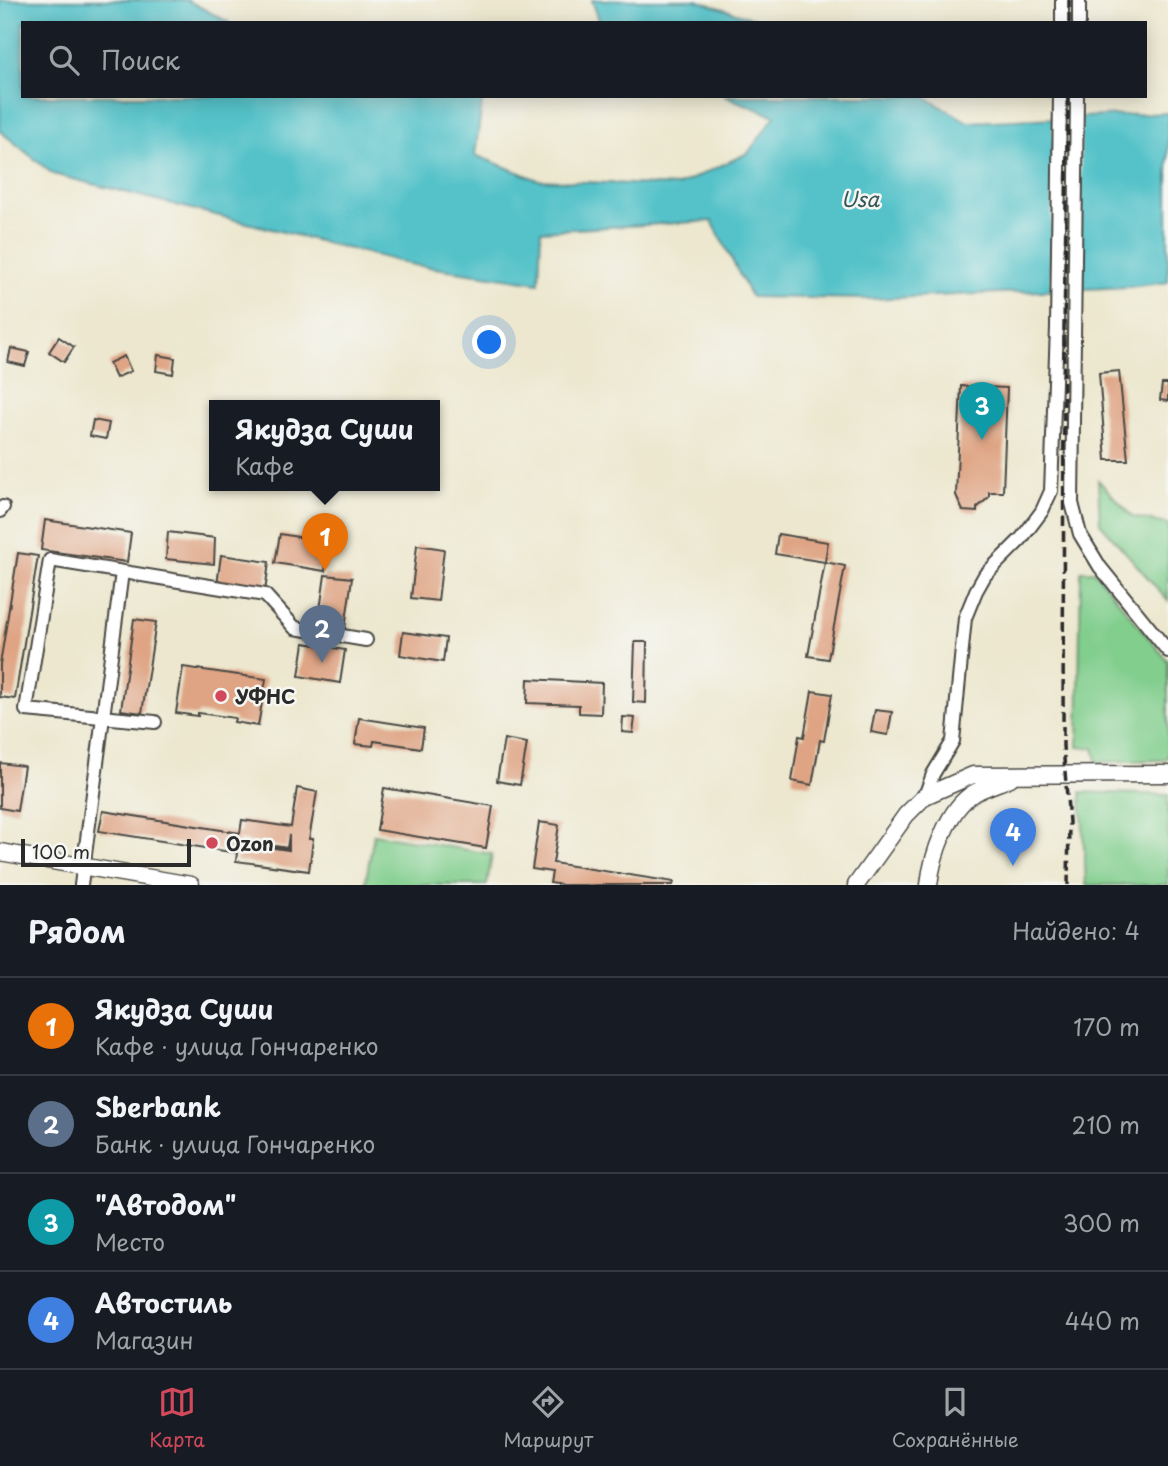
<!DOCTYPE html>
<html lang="ru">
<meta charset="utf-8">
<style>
:root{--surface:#171b24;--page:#20242c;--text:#f1f3f6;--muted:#9ea1a6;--line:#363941;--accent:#d1495b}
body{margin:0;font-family:"Playpen Sans",sans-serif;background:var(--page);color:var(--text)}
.scale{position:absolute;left:21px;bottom:18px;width:170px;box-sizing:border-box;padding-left:7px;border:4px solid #2b2b2b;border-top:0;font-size:19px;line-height:24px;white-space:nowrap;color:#2b2b2b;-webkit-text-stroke:5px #f6f6f2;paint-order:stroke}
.you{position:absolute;left:490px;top:343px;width:24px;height:24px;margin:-18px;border:5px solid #fff;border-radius:50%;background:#1a73e8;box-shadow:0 0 0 10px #1a73e833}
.badge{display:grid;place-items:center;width:46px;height:46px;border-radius:50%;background:var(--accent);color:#fff;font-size:23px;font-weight:700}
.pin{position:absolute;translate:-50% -58px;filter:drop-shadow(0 2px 4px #0008)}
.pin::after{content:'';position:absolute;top:37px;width:24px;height:21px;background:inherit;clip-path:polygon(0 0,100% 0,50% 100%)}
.popup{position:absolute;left:209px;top:400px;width:231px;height:91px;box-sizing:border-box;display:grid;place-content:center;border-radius:0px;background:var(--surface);filter:drop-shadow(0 2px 5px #0005);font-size:23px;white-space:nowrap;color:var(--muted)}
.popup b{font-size:26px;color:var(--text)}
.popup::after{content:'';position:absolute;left:50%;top:100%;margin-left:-14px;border:14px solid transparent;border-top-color:var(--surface)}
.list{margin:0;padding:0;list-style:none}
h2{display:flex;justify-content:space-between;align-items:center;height:91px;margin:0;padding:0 28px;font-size:30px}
h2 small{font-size:23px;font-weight:400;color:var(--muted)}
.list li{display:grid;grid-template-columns:46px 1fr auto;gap:21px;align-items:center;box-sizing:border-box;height:98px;padding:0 28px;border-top:2px solid var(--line)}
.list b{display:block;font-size:26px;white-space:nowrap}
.list p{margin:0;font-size:23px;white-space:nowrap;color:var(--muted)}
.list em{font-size:23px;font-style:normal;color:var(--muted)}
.icon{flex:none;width:38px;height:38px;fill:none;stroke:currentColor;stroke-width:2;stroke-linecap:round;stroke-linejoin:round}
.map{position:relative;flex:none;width:1168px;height:885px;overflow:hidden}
.search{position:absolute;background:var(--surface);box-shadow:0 4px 18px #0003;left:21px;right:21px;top:21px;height:77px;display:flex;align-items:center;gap:18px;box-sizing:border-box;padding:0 24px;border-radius:0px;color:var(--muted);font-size:26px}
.sheet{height:483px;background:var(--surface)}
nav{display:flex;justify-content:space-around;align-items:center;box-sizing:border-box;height:98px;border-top:2px solid var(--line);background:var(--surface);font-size:19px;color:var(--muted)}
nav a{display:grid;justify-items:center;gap:4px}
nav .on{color:var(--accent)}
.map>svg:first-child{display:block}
.green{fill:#81ce8d;stroke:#567c5c;stroke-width:2}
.water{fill:#54c2c9;stroke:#40767a;stroke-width:2}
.pier{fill:#ece7ce}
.building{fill:#dfa484;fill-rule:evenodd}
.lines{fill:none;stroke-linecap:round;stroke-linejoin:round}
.minor-casing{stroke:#484743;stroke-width:16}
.secondary-casing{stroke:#484743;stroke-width:19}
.minor{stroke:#fff;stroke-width:12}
.secondary{stroke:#fff;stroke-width:16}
.rail{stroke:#2b2b2b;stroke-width:3.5;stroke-dasharray:10 5;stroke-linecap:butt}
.poi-dot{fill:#d1495b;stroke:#f6f6f2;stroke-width:2.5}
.labels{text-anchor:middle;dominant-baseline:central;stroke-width:5;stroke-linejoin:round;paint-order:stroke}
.poi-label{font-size:19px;font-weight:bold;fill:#2b2b2b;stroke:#f6f6f2;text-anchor:start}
.water-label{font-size:21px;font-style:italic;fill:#37585a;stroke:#f6f6f2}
</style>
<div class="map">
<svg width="1168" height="885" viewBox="0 0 1168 885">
<rect width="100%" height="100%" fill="#f6f6f2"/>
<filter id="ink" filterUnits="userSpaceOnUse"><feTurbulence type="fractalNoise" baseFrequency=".0143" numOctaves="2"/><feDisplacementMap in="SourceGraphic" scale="14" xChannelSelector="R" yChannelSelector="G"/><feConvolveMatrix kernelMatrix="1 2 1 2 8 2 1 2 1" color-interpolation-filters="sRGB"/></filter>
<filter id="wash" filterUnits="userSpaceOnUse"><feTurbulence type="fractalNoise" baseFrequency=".00686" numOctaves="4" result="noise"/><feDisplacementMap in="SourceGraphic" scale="28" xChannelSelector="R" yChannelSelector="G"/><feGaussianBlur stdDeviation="1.57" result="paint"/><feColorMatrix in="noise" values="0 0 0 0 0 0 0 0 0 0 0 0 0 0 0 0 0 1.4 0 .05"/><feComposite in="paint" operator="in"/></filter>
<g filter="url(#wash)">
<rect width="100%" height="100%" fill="#ece7ce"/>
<!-- green -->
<g class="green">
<polygon points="1098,480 1133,517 1168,524 1168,601 1100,523"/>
<polygon points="1081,571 1094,571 1168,661 1168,757 1163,760 1097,762 1094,748 1078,747"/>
<polygon points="1081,792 1168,795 1168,885 1086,885"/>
<polygon points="374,834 492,854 487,885 365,885"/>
</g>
<!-- water -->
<g class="water">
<polygon points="0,0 187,0 230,23 23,23 23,96 483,96 475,155 538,180 677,186 748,153 775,116 724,96 923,96 968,122 1168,113 1168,282 1129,287 869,299 751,297 712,221 541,231 539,283 414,265 53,174 0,131"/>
<polygon points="592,0 696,0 767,23 600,23"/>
</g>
<!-- pier -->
<polygon class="pier" points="1081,113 1079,293 1051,294 1054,114"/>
<g id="blocks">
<!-- building -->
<g class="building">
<polygon points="59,337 74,347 64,362 49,352"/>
<polygon points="11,348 29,352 25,366 8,362"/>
<polygon points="158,355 175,358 173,374 156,371"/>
<polygon points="124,356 131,371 116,378 109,363"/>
<polygon points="1119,371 1128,460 1106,460 1099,373"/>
<polygon points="1162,384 1168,384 1168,401 1160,400"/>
<polygon points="961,386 1007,388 1003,492 989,492 989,497 977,508 977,512 963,511 956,495"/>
<polygon points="93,420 109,423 106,439 90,436"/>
<polygon points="45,520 131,533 127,562 41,550"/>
<polygon points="168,532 215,538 214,564 166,559"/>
<polygon points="280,534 329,542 325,571 275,563"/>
<polygon points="778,534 828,542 825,562 845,566 828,659 808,656 825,562 775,554"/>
<polygon points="417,545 444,549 438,601 411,598"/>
<polygon points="18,553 38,556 15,699 0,697 0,664"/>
<polygon points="221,555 269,562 265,592 217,585"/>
<polygon points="325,575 352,578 345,628 318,624"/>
<polygon points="134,619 156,622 142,713 121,710"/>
<polygon points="403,632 446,638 443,662 400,655"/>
<polygon points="635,642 647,642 646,703 633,702"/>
<polygon points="304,643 345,650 340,683 299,676"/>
<polygon points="183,667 266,679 258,726 234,722 235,718 198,713 198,716 176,713"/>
<polygon points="528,679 602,683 601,714 579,713 579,705 527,703"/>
<polygon points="812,691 832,694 824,741 820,740 812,785 792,781 799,736 804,737"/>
<polygon points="875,710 892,712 888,735 871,732"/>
<polygon points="623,717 635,718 633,733 622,732"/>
<polygon points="359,718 424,728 421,748 374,741 373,746 355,744"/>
<polygon points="504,739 527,743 520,785 497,781"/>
<polygon points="0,763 24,766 17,811 0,808"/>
<path d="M297 788 317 792 309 839H313L309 871 236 861 237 853 99 831 103 811 240 833 242 820 291 827ZM289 835V850L238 843 239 840 287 848Z"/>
<polygon points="384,788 493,806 486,848 377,830"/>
<polygon points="539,822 559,825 553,863 674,882 673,885 563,885 550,883 552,872 532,869"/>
</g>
</g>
</g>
<g filter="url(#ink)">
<use href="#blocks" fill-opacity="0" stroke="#484743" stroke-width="2"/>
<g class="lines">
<defs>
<g id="minor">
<polyline points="1062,23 1062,0"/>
<polyline points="1079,23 1079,0"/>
<polyline points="1077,96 1072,503 1080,534 1100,567 1168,651"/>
<polyline points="0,511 3,507"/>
<polyline points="155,722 26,710 50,560 265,595 295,628 366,640"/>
<polyline points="925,796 933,774 953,741 965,618 976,591 985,575 1021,539 1042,511 1051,491 1057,327 1060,96"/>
<polyline points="81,885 122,572"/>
</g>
<g id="secondary">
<polyline points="0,852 191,885"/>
<polyline points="856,885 906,815 925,796 973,775 1168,774"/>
<path d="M929 885C932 856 948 808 974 793 985 787 998 783 1010 778"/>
</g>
</defs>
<!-- minor casing -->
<use href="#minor" class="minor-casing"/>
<!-- secondary casing -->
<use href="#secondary" class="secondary-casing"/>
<!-- minor -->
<use href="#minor" class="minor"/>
<!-- secondary -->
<use href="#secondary" class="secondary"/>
<!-- rail -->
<g class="rail">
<polyline points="1069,23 1069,0"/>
<polyline points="1068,96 1064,328 1063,746 1069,822 1068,885"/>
</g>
</g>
</g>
<!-- markers -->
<g class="poi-dot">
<circle cx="221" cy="696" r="7"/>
<circle cx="212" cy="843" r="7"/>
</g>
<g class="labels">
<!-- poi labels -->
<g class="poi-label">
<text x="235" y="696">УФНС</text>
<text x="226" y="843">Ozon</text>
</g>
<!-- water labels -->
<g class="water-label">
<text x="860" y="198">Usa</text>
</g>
</g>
</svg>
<div class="scale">100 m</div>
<div class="you"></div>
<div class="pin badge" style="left:325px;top:571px;background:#e8710a">1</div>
<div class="popup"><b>Якудза Суши</b>Кафе</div>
<div class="pin badge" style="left:322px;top:663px;background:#5c6f8a">2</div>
<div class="pin badge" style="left:982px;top:440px;background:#0f9aa8">3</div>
<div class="pin badge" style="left:1013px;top:866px;background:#3f7fe0">4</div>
<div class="search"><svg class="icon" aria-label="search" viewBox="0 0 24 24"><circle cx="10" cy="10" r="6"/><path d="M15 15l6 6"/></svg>Поиск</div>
</div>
<section class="sheet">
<h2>Рядом<small>Найдено: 4</small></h2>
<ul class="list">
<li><span class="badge" style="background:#e8710a">1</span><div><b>Якудза Суши</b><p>Кафе · улица Гончаренко</p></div><em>170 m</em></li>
<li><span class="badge" style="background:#5c6f8a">2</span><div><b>Sberbank</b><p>Банк · улица Гончаренко</p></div><em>210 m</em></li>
<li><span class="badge" style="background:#0f9aa8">3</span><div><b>&quot;Автодом&quot;</b><p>Место</p></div><em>300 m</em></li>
<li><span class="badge" style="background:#3f7fe0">4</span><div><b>Автостиль</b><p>Магазин</p></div><em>440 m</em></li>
</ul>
</section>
<nav>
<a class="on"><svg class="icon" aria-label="map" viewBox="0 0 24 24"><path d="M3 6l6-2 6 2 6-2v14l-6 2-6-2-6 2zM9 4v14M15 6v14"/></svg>Карта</a>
<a><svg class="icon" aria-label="directions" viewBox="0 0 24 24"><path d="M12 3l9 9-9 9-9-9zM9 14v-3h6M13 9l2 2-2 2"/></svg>Маршрут</a>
<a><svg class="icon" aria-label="saved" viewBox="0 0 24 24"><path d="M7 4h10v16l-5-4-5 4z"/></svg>Сохранённые</a>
</nav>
